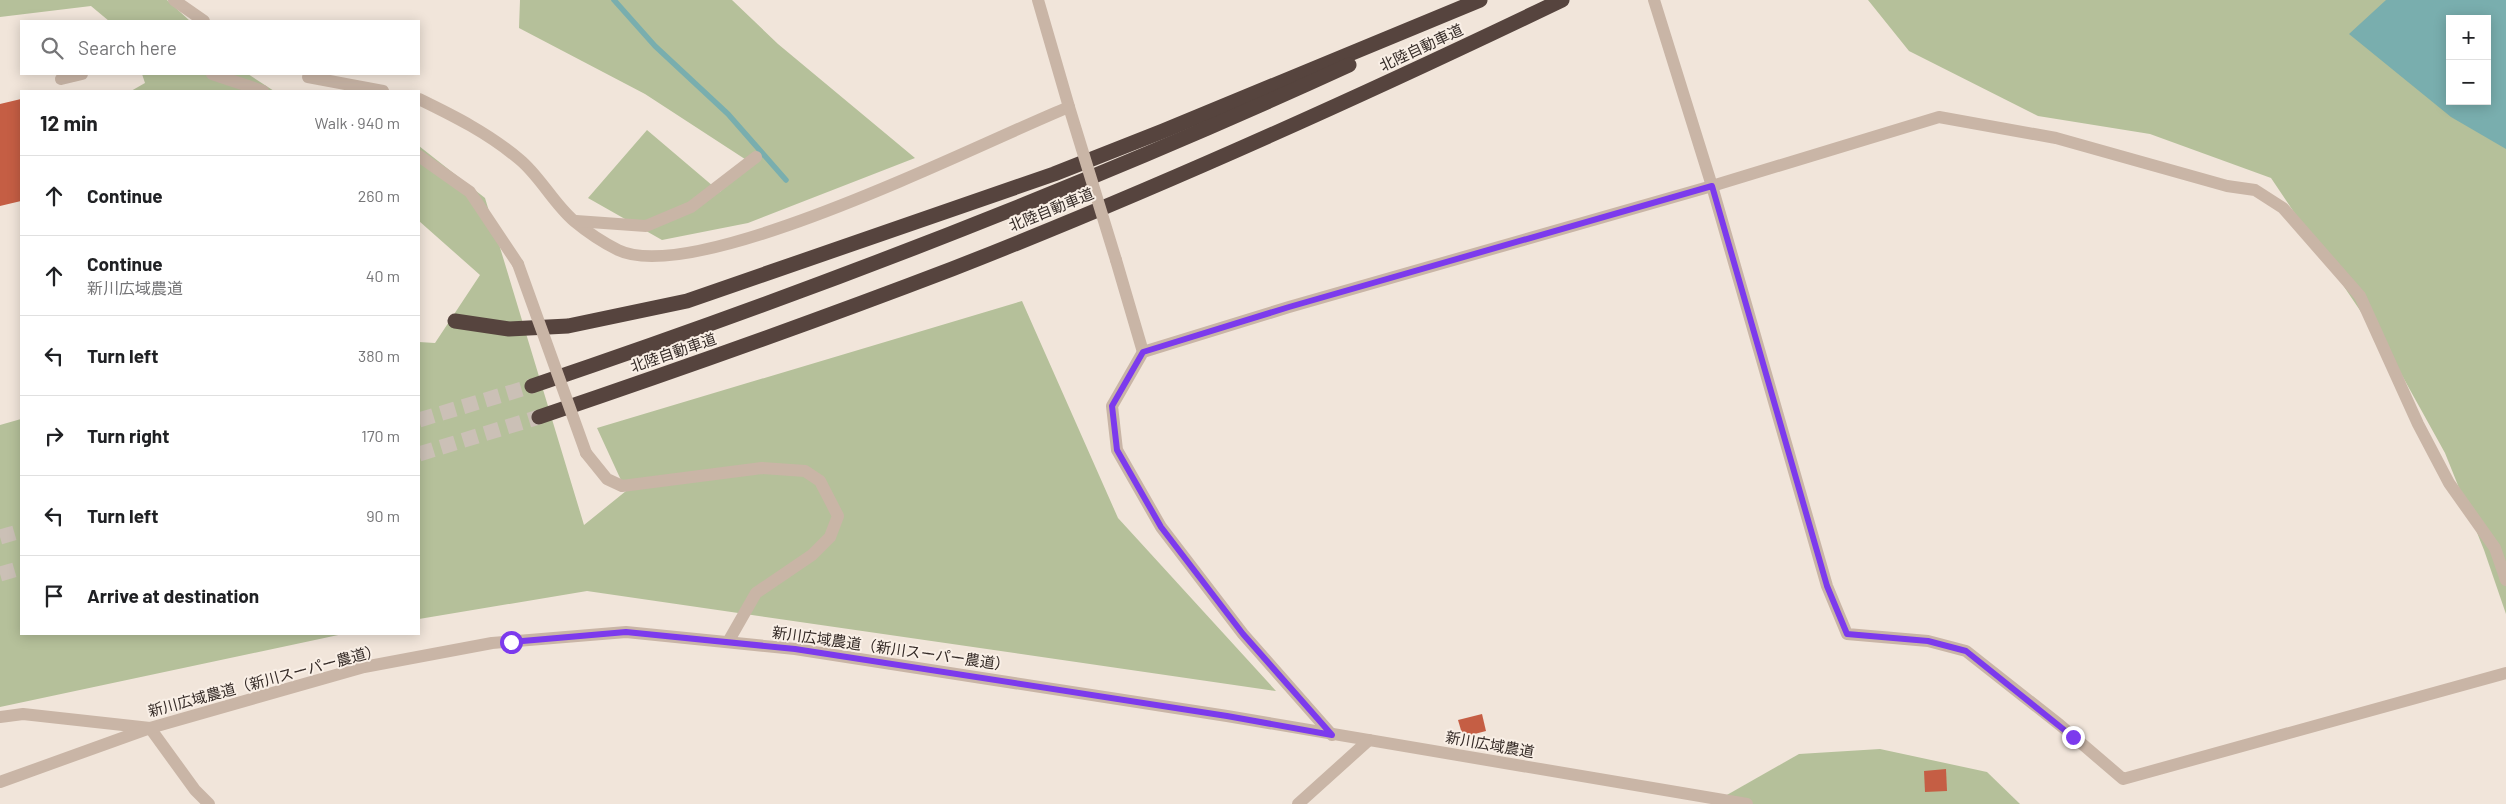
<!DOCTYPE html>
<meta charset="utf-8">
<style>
:root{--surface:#fff;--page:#f2f2f2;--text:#202124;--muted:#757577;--line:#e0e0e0}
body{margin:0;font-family:Barlow,"Noto Sans JP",sans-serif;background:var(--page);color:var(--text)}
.controls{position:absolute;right:15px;top:15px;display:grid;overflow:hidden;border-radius:0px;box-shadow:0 2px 12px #0003}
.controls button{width:45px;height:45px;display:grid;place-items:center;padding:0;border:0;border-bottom:1px solid var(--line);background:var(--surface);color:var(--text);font:25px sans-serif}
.stop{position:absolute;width:15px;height:15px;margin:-11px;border:4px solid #7c3aed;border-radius:50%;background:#fff}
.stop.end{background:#7c3aed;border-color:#fff;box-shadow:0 1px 5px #0008}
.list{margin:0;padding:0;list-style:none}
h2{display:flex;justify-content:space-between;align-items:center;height:65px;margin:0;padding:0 20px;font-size:21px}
h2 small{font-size:16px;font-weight:400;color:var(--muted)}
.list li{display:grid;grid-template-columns:32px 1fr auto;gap:15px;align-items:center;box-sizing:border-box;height:80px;padding:0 20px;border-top:1px solid var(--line)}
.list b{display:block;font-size:19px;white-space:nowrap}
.list p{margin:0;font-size:16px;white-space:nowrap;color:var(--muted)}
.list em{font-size:16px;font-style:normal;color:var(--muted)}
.icon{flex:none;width:28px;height:28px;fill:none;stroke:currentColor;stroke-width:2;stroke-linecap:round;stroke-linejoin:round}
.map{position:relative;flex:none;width:2506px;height:804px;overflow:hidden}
.search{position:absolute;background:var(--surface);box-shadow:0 2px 12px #0003;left:20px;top:20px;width:400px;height:55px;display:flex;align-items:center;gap:12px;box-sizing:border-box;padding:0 18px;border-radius:0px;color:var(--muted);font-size:19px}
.panel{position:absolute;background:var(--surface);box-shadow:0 2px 12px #0003;left:20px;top:90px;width:400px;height:545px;border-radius:0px}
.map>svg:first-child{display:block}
.green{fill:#b5c09a;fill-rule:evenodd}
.water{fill:#79aeae;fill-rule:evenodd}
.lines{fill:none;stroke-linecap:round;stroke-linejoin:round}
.stream{stroke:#79aeae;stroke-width:5.5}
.building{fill:#c55e44}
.highway-tunnel{stroke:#cbc0b6;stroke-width:15;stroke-dasharray:15 8;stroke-linecap:butt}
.minor{stroke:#c9b5a6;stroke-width:12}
.highway{stroke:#56443e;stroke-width:15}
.minor-bridge{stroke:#c9b5a6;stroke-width:12}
.route{stroke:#7c3aed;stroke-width:6}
.labels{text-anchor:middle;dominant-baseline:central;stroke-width:4;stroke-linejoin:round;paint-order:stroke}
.street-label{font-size:15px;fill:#352b27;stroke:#f9efe6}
</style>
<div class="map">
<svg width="2506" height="804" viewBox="0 0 2506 804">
<rect width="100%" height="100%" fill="#f1e5da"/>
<!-- green -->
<g class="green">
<polygon points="0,0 167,0 190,21 109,21 91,6 0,17"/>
<polygon points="520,0 732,0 778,44 915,158 748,223 662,240 588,198 647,130 720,192 751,163 645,94 519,28"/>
<path d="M1868 0H2506V614L2484 550 2445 453 2394 361 2271 178 2150 134 2038 116 1909 51ZM2450 19H2487V101H2450Z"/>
<polygon points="142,74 248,74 274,91 131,91 145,83"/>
<polygon points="419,146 485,198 584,525 626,491 597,428 1022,301 1118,518 1276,691 587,591 419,619 419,342 435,343 480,275 419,221"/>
<polygon points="21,419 21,634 343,634 0,707 0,425"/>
<polygon points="1880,749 1987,772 2020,804 1711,804 1799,754"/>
</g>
<!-- water -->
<path class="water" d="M2386 0H2506V149L2451 117 2349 34ZM2450 19H2487V101H2450Z"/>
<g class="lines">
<!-- stream -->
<polyline class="stream" points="614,0 655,46 728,114 786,180"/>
</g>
<!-- building -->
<g class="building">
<polygon points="21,99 21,201 0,206 0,104"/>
<polygon points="1482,714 1486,731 1463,737 1458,720"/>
<polygon points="1946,769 1947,791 1925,792 1924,771"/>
</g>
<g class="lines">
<!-- highway-tunnel -->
<g class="highway-tunnel">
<polyline points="419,420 532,386"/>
<polyline points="419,454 539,417"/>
<polyline points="0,537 21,531"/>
<polyline points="0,574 21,568"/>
</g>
<!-- minor -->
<g class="minor">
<polyline points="174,0 204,21"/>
<polyline points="1654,0 1712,186 1827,586 1847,634 1928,641 1966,651 2060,725 2123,779 2506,673"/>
<polyline points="212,74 263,91"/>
<polyline points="308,77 383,91"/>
<polyline points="61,79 82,74"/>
<path d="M419 99C454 116 488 133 519 159 540 176 553 203 574 221 586 231 604 243 618 250 696 288 984 141 1069 107L1038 0"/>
<polyline points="419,156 470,192 518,264"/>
<polyline points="576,221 646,226 691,207 756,157"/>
<polyline points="1116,260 1143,352"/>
<polyline points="586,453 607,479 622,486 762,468 805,471 820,481 838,516 830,537 812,555 756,593 728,642"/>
<polyline points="0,717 23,714 150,728 195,790 209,804"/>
<polyline points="1332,735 1243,634 1161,527 1117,450 1112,406 1143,352 1289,307 1712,186 1939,117 2056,138 2227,186 2255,190 2283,208 2360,296 2418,424 2449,483 2495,548 2506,580"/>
<polyline points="0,782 150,728 364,667 492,643 626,632 795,649 1227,716 1747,804"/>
<polyline points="1298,804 1369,740"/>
</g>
<!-- highway -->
<g class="highway">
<polyline points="455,321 509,329 568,326 687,301 1054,174 1163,131 1480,0"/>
<path d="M532 386C810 292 1083 187 1349 65"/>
<path d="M539 417C678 370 816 321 952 269 1159 188 1362 96 1562 0"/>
</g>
<!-- minor-bridge -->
<g class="minor-bridge">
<polyline points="1069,107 1116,260"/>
<polyline points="518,264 586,453"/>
</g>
</g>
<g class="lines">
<!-- route -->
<polyline class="route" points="511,642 626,632 795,649 1227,716 1332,735 1243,634 1161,527 1117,450 1112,406 1143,352 1289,307 1712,186 1827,586 1847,634 1928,641 1966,651 2073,737"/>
</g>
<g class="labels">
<!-- street labels -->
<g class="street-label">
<text transform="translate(1421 47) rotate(-25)">北陸自動車道</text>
<text transform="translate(1051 209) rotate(-22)">北陸自動車道</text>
<text transform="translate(673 352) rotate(-19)">北陸自動車道</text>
<text transform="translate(891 648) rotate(8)">新川広域農道（新川スーパー農道）</text>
<text transform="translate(264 680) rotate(-15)">新川広域農道（新川スーパー農道）</text>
<text transform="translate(1490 744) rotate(10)">新川広域農道</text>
</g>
</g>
</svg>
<div class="controls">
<button>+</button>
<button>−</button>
</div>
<div class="stop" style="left:511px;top:642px"></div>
<div class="stop end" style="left:2073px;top:737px"></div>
<div class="search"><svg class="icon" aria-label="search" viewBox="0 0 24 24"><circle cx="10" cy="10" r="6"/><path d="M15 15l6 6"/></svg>Search here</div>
<section class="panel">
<h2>12 min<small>Walk · 940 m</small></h2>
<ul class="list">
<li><svg class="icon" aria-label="ahead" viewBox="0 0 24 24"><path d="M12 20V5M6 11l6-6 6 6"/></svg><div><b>Continue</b></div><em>260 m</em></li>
<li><svg class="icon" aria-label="ahead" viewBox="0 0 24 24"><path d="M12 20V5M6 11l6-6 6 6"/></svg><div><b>Continue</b><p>新川広域農道</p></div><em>40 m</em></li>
<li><svg class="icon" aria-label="left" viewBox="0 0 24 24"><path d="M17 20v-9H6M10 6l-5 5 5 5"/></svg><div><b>Turn left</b></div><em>380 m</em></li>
<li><svg class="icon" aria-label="right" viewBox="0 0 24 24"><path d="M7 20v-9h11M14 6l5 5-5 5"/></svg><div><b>Turn right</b></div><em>170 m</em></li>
<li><svg class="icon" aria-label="left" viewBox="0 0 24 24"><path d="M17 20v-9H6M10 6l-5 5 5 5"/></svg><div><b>Turn left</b></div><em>90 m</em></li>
<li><svg class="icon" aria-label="arrive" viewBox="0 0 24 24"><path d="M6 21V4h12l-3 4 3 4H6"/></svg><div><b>Arrive at destination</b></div></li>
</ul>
</section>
</div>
